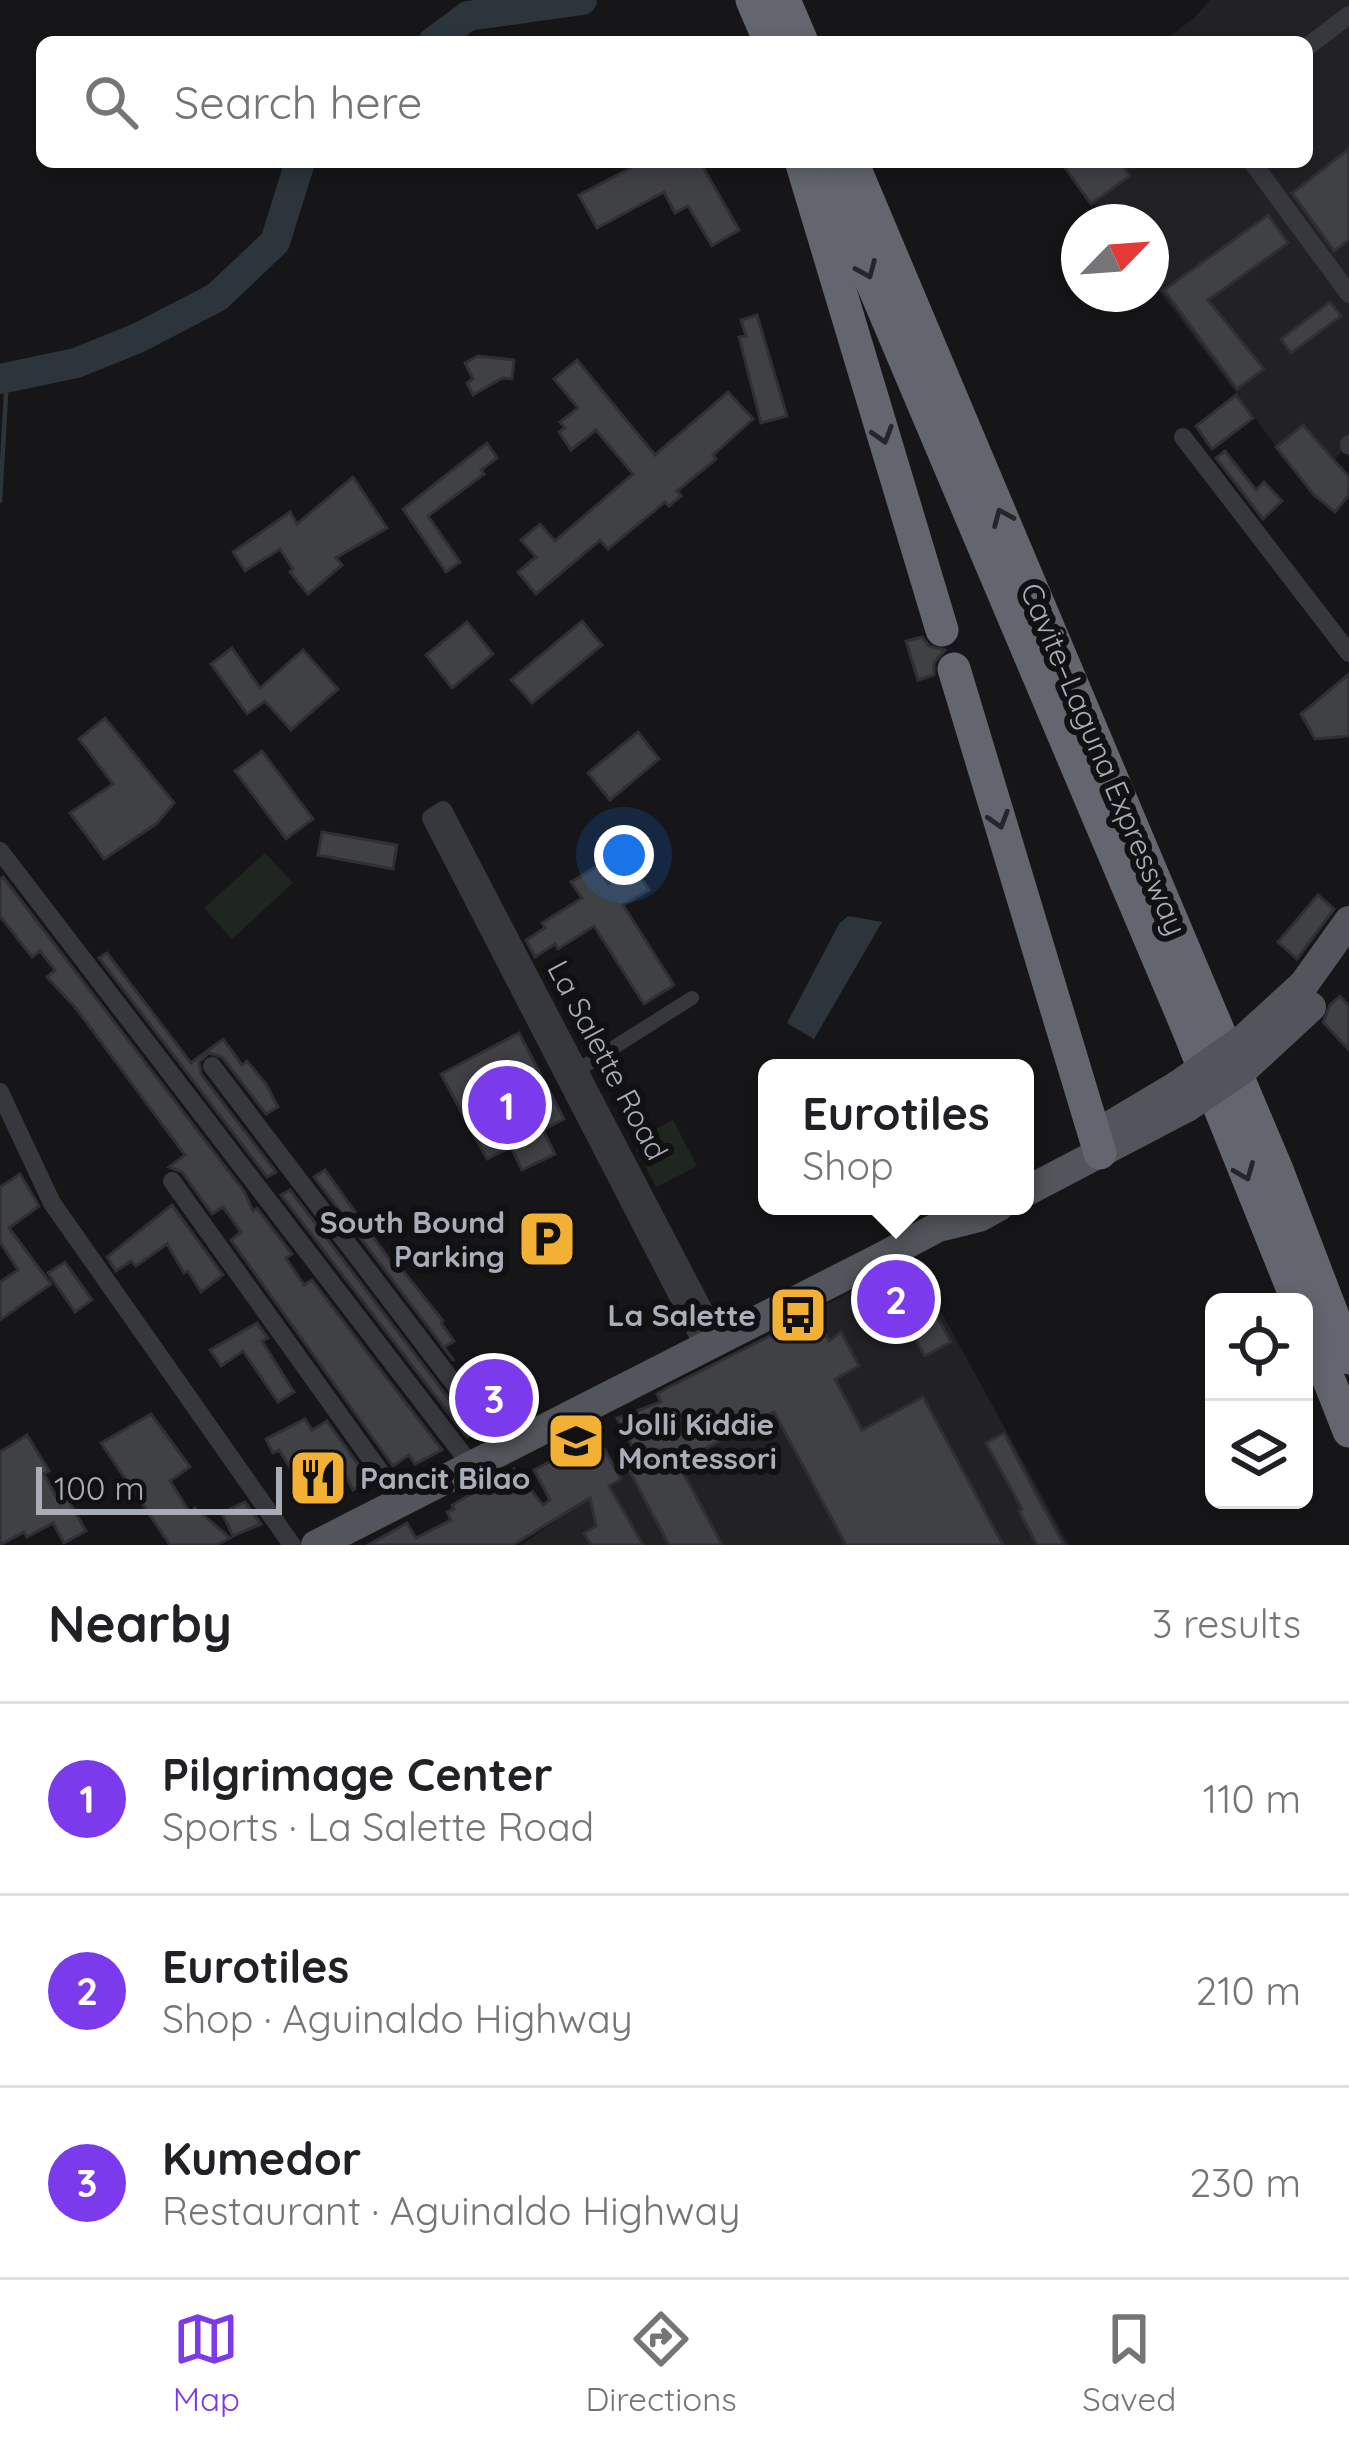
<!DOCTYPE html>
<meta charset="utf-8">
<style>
:root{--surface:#fff;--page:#f2f2f2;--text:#202124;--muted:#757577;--line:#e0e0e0;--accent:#7c3aed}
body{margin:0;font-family:Quicksand,sans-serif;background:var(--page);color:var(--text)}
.controls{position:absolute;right:36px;bottom:36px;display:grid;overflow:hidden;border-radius:18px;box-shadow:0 6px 18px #0003}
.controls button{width:108px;height:108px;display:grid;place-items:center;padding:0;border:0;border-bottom:3px solid var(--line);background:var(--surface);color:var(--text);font:60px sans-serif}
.compass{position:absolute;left:1061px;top:204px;width:108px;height:108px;border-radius:50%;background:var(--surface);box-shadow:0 6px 18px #0003;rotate:65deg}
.scale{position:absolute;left:36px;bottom:30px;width:246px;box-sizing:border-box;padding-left:12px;border:6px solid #a8adb8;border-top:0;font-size:33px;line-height:42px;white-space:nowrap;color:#a8adb8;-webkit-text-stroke:9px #111113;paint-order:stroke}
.you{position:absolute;left:624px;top:855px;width:42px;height:42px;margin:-30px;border:9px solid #fff;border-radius:50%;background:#1a73e8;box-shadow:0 0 0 18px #1a73e833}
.badge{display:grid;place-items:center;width:78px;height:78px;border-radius:50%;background:var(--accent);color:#fff;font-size:39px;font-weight:700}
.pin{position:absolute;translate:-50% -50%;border:6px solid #fff;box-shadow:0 3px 12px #0006}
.popup{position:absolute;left:758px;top:1059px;width:276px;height:156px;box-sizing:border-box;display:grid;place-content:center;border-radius:18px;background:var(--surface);filter:drop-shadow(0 3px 9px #0005);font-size:39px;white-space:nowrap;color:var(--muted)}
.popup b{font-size:45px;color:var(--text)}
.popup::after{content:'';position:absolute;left:50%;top:100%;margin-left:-24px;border:24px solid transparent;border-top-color:var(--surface)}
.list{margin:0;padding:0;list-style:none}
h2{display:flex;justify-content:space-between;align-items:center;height:156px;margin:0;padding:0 48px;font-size:51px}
h2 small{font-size:39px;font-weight:400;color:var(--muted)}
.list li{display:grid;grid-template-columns:78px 1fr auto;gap:36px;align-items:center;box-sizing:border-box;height:192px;padding:0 48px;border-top:3px solid var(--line)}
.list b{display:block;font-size:45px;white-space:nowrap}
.list p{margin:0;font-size:39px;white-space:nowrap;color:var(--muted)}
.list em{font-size:39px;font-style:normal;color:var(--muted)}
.icon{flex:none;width:66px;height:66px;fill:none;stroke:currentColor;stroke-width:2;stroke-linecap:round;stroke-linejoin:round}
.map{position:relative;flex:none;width:1349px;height:1545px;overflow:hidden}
.search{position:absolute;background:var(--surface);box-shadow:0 6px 18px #0003;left:36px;right:36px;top:36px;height:132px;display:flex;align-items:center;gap:30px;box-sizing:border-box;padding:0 42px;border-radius:18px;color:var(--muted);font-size:45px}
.sheet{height:732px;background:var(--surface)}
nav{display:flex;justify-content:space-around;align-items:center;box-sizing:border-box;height:168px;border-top:3px solid var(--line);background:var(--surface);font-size:33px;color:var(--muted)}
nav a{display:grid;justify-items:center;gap:6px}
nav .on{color:var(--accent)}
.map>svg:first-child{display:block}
.built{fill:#222225}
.green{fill:#1e261f}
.water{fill:#2c353c}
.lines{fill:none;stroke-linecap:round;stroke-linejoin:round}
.stream{stroke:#2c353c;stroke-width:4.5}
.river{stroke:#2c353c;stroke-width:30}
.building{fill:#404145;stroke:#303034;stroke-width:3}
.pedestrian{stroke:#37383d;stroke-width:14}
.minor{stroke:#37383d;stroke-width:18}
.primary{stroke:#53555c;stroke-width:30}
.motorway{stroke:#63666e;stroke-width:33}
.primary-bridge{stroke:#53555c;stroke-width:30}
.oneway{stroke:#26262a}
.labels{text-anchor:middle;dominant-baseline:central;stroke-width:12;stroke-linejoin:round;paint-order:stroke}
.street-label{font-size:30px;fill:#a8adb8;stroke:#111113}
.poi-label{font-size:30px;font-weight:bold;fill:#a8adb8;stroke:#111113;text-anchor:end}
</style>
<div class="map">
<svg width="1349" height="1545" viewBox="0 0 1349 1545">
<rect width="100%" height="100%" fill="#161618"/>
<!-- built -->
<g class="built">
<polygon points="1210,0 1349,0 1349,444 1333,461 1303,425 1276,446 1151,280 1151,222 1107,222 1062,162 1307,162 1307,42 1162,42 1194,18"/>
<polygon points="907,1264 916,1281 923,1279 1069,1545 521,1545 828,1332 817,1309"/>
</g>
<!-- green -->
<g class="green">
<polygon points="265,853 293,883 232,939 204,908"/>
<polygon points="673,1120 697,1166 656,1187 632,1141"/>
</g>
<!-- water -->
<polygon class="water" points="848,916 882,922 814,1039 787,1023 839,924"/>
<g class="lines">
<!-- stream -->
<polyline class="stream" points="0,501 7,376"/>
<!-- river -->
<g class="river">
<polyline points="433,42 468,16 582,0"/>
<polyline points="0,379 76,363 138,338 217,297 275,242 300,162"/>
</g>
</g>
<!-- building -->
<g class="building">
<polygon points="1349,149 1349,240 1334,251 1292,193"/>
<polygon points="642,162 700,162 739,230 712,246 688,206 675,213 664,192 597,228 579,195"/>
<polygon points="1061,162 1120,162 1130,176 1091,204"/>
<polygon points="1268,215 1288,243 1208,300 1264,369 1237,389 1164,290"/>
<polygon points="1330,302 1341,316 1291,353 1281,339"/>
<polygon points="757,315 787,416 761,423 739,337 746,336 741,320"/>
<polygon points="478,356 514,360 512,379 502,378 473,395 467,383 473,379 465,363"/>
<polygon points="577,360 655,455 728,392 753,419 713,455 716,459 677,491 681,496 669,506 665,502 608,549 600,540 536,594 518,572 536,557 521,540 540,524 555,541 633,474 596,430 571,450 559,432 565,428 560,422 578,408 554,379"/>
<polygon points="1236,395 1253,418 1212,449 1196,426"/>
<polygon points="1303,425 1349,477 1349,495 1335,512 1314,495 1276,447"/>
<polygon points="487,443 497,458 481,470 484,474 428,516 460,562 446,572 403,509"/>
<polygon points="1225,451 1256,490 1264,482 1282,501 1263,519 1216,458"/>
<polygon points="353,477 387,528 336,558 342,565 308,594 290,572 293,569 280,549 245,571 233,552 290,512 297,524"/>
<polygon points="582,621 602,645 532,703 511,680"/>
<polygon points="467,622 493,654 452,688 426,655"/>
<polygon points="922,637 929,646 945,650 934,663 934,675 918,680 906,641"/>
<polygon points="232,648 260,688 303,650 338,689 291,730 265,701 247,714 211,664"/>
<polygon points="1349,674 1349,736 1315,739 1301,714"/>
<polygon points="105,718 174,803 156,824 104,859 70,813 113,784 79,739"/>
<polygon points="638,732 659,759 610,800 588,773"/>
<polygon points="262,751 313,819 286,839 235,771"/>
<polygon points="322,832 397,845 393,869 318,855"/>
<polygon points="597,866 608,884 634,867 649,890 623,905 674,985 644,1004 594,926 558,949 555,944 535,957 526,940 545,928 542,923 582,898 571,882"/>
<polygon points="3,877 244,1191 253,1211 257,1208 292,1254 286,1258 304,1285 312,1280 442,1450 415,1464 409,1455 393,1466 231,1240 241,1232 223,1207 212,1214 182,1172 169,1167 185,1155 75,1007 47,977 55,970 40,951 32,957 0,916 0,879"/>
<polygon points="1318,895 1334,909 1297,959 1278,942"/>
<polygon points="107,953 191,1063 223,1039 242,1065 247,1061 266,1084 278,1107 266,1114 222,1057 209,1053 199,1062 201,1074 276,1172 267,1177 99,958"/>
<polygon points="1340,996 1349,1006 1349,1050 1323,1022 1330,1005"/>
<polygon points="519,1033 564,1119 543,1130 555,1154 522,1170 511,1147 487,1159 441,1074"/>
<polygon points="325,1170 394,1266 397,1263 443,1321 441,1323 454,1341 444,1347 454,1361 314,1177"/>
<polygon points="20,1174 39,1206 9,1228 51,1284 0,1320 0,1282 18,1270 0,1242 0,1187"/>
<polygon points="290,1190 475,1433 467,1437 281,1195"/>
<polygon points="172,1205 223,1275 201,1292 188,1271 184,1273 167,1244 136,1266 131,1261 116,1271 107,1257"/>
<polygon points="65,1262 92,1300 75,1312 48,1273"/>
<polygon points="907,1283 918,1304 927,1299 951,1342 925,1356 888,1293"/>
<polygon points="815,1313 829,1341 841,1332 859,1366 835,1379 862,1430 923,1397 1003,1545 846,1545 774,1412 678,1463 722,1545 669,1545 629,1470 641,1463 617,1418 661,1402 657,1394 667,1388"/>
<polygon points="257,1323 268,1338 262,1341 294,1392 278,1402 243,1351 221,1366 210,1350"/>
<polygon points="151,1414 190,1467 170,1481 190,1513 195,1508 230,1538 216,1545 170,1545 101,1443"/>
<polygon points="305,1419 312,1430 327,1421 370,1481 353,1490 341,1467 304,1490 279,1450 273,1453 266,1439"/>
<polygon points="592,1427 621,1479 609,1486 643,1545 591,1545 584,1533 596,1526 590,1498 513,1545 368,1545 407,1523 416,1538 451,1520 447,1512 454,1509 452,1505 514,1469 543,1505 550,1500 534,1470 553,1460 549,1452"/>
<polygon points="1004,1433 1041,1503 1064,1545 1037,1545 1019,1511 1022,1509 986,1443"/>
<polygon points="27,1435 49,1471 44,1474 56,1496 63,1491 86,1531 64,1543 53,1523 27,1537 24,1532 0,1545 0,1452"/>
<polygon points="245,1502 261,1524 233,1536 222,1513"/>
</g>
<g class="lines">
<!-- pedestrian -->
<polyline class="pedestrian" points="575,1072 692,998"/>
<!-- minor -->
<g class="minor">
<polyline points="1307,47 1349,15"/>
<polyline points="1252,162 1349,294"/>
<polyline points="1183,437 1349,653"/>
<polyline points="1349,444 1349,446"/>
<polyline points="0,851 471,1465"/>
<polyline points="212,1066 504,1449"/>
<polyline points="0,1092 52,1203 292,1545"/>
<polyline points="172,1181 401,1501"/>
<polyline points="704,1347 431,818 443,810 719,1339"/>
</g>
<!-- primary -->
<g class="primary">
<polyline points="1304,984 1349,921"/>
<polyline points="1110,1126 1177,1086"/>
<polyline points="1025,1192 1187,1107"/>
<polyline points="943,1226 979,1217 999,1206"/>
<polyline points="316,1545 878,1259 938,1227 963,1206"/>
</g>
<!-- motorway -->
<g class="motorway">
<polyline points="752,0 770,42"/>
<polyline points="784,0 802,42"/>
<polyline points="821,162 1186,1024 1298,1302"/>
<polyline points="852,162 1277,1170 1349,1358"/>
<polyline points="802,164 942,630"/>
<polyline points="954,669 1100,1153"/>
<polyline points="1304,1317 1349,1431"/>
</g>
<!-- primary-bridge -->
<g class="primary-bridge">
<polyline points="1177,1086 1245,1038 1304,984"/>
<polyline points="1187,1107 1246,1067 1311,1007"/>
</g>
</g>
<!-- one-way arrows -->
<defs><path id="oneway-chevron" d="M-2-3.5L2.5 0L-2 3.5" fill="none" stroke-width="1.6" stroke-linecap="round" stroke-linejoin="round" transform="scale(3)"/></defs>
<g class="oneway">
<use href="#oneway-chevron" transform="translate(867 270) rotate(67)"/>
<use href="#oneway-chevron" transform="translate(883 435) rotate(73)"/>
<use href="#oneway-chevron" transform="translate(1002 517) rotate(-113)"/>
<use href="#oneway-chevron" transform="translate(999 820) rotate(73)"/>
<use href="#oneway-chevron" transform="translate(1245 1172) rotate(68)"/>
</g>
<!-- icons -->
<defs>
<symbol id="parking-square" viewBox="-11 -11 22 22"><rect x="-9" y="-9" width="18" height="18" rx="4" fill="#f2b134" stroke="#111113"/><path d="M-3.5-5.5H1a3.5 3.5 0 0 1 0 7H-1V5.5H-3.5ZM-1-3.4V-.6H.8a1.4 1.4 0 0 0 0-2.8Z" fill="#111"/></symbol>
<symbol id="bus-square" viewBox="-11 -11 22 22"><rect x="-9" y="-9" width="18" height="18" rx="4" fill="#f2b134" stroke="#111113"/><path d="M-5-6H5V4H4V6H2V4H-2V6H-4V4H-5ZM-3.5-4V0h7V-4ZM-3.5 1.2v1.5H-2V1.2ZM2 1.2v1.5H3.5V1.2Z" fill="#111"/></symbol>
<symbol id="school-square" viewBox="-11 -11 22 22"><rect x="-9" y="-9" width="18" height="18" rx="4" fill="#f2b134" stroke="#111113"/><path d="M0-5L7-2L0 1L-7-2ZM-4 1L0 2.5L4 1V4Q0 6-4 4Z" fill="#111"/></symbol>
<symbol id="restaurant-square" viewBox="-11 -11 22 22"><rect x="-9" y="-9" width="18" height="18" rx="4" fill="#f2b134" stroke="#111113"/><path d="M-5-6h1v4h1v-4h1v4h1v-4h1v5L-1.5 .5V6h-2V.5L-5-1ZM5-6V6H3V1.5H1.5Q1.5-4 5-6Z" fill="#111"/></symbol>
</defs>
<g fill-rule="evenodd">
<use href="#parking-square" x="514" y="1206" width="66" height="66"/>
<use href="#bus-square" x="765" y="1282" width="66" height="66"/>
<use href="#school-square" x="543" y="1408" width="66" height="66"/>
<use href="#restaurant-square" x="285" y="1445" width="66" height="66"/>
</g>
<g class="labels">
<!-- street labels -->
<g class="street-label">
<text transform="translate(1104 759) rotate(67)">Cavite–Laguna Expressway</text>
<text transform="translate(608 1060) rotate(62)">La Salette Road</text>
</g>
<!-- poi labels -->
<g class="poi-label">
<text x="505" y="1222">South Bound<tspan x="505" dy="34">Parking</tspan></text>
<text x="756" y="1315">La Salette</text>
<text x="618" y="1424" text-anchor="start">Jolli Kiddie<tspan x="618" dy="34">Montessori</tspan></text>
<text x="360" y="1478" text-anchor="start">Pancit Bilao</text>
</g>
</g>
</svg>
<div class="controls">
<button><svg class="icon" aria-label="locate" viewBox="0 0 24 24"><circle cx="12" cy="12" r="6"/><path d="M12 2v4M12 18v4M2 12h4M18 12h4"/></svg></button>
<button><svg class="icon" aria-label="layers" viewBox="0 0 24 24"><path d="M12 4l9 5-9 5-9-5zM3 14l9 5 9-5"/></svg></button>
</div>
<svg class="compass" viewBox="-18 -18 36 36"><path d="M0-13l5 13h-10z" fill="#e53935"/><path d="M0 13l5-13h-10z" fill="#757577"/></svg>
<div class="scale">100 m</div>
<div class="you"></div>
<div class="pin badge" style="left:507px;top:1105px">1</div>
<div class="pin badge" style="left:896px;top:1299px">2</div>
<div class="popup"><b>Eurotiles</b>Shop</div>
<div class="pin badge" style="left:494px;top:1398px">3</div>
<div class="search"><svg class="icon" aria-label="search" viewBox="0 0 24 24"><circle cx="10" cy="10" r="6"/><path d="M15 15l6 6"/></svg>Search here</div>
</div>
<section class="sheet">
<h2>Nearby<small>3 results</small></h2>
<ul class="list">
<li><span class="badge">1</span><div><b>Pilgrimage Center</b><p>Sports · La Salette Road</p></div><em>110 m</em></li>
<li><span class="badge">2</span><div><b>Eurotiles</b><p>Shop · Aguinaldo Highway</p></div><em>210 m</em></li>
<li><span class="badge">3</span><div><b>Kumedor</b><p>Restaurant · Aguinaldo Highway</p></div><em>230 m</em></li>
</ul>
</section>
<nav>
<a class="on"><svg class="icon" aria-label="map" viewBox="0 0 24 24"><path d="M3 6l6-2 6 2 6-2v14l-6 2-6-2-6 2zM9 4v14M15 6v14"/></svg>Map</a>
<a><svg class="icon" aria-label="directions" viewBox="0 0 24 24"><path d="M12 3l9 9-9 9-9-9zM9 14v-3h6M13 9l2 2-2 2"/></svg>Directions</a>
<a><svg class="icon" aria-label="saved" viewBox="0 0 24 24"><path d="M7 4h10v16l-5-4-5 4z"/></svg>Saved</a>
</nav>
